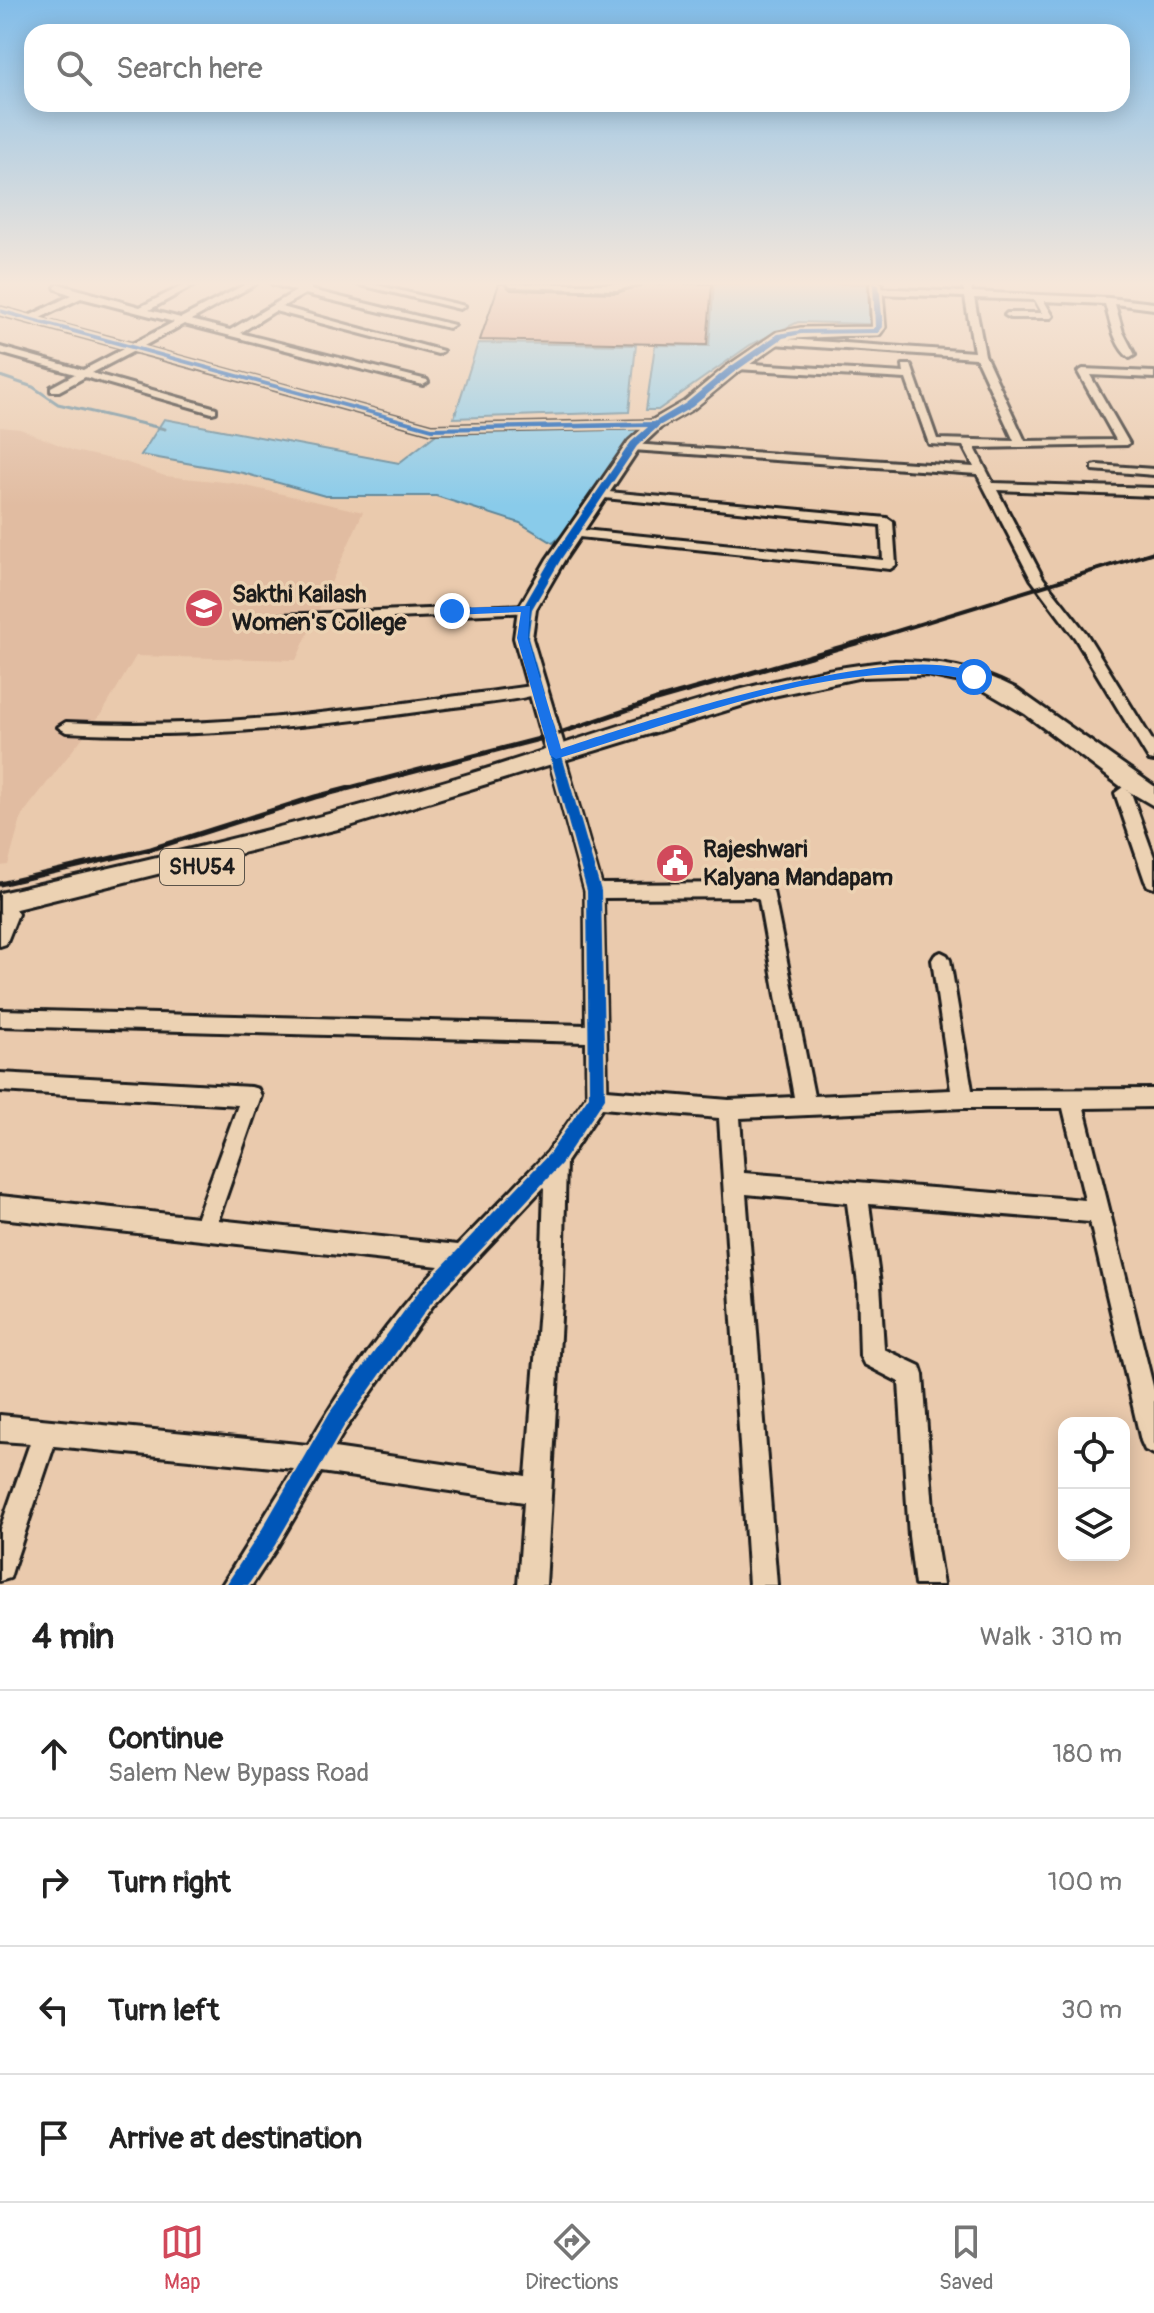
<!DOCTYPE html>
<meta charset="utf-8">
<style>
:root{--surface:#fff;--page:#f2f2f2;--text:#222;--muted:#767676;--line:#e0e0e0;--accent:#d1495b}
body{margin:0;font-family:Pangolin,sans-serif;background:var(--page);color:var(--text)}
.controls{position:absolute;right:24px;bottom:24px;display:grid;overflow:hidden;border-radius:16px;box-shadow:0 4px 20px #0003}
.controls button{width:72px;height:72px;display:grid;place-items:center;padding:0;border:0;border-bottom:2px solid var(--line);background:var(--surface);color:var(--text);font:40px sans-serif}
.stop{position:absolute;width:24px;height:24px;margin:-18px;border:6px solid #1a73e8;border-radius:50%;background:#fff}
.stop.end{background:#1a73e8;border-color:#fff;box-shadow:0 2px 8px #0008}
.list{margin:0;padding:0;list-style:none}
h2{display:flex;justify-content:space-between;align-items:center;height:104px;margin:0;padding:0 32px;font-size:34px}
h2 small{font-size:26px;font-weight:400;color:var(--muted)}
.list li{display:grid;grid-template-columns:52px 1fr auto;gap:24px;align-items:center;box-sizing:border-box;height:128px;padding:0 32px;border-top:2px solid var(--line)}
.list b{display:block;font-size:30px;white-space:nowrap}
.list p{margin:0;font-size:26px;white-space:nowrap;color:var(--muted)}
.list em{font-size:26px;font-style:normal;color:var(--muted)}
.icon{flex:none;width:44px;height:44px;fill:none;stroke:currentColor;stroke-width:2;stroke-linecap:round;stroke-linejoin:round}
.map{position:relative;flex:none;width:1154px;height:1585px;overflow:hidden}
.search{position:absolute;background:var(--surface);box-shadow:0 4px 20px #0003;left:24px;right:24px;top:24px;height:88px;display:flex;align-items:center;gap:20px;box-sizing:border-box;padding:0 28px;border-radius:24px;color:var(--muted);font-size:30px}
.sheet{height:616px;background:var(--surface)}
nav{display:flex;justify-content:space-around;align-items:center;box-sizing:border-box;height:112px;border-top:2px solid var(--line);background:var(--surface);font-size:22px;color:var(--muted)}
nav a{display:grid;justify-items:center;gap:4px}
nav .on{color:var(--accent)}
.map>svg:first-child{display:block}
.built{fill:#e1bca1}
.water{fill:#89cbea;stroke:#5d8598;stroke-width:2}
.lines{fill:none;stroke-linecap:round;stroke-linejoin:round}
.stream{stroke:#5d8598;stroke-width:3}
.building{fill:#d9a690;stroke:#1c1c1c;stroke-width:2}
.street-casing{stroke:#1c1c1c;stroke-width:6}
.secondary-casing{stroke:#1c1c1c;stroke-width:6}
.primary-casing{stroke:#1c1c1c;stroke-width:6}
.street{fill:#ecd2b3;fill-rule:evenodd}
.secondary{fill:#ecd2b3;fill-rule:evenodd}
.primary{fill:#ecd2b3;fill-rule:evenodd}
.rail-far1{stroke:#1c1c1c;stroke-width:4}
.rail{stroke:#1c1c1c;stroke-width:5}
.cycleway-casing{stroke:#ecd2b3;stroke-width:5}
.cycleway{fill:#0057b8;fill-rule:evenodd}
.route{fill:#1a73e8}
.labels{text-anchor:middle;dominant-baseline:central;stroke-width:7;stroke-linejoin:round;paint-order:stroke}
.shield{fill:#ecd2b3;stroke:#5a5349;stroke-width:2}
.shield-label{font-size:22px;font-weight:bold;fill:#1c1c1c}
.poi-label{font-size:24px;font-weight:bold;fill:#1c1c1c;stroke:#ecd2b3;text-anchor:start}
</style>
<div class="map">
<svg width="1154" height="1585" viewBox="0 0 1154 1585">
<rect width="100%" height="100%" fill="#eacaad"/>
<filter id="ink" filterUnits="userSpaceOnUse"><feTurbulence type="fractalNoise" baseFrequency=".0125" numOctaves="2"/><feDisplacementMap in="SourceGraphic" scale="16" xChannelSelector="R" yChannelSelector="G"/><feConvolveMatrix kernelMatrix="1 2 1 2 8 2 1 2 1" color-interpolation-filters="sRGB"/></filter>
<g filter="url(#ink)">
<!-- built -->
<polygon class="built" points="0,427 20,429 74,451 125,462 165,476 233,483 363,512 296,660 136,656 104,710 22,815 8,865 0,866"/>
<!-- water -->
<g class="water">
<polygon points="714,284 872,284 871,324 798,322 750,345 658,410 646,410 655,345 709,346"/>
<polygon points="478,343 636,345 629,412 454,418"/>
<polygon points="164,419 399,463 439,432 642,426 612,463 570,528 553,543 520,523 436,496 325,496 243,473 141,455"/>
</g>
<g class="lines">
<!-- stream -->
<polyline class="stream" points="0,376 33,387 58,404 165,429"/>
</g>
<!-- building -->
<polygon class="building" points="499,284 504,284 511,290 617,293 644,284 712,284 707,345 480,340"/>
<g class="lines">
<defs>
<g id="street">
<path d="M186 284H196L149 310 181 318 246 284H256L191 320 230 330 296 291 272 284C285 283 299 286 311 286V290L454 325 449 328 305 294 282 307 443 351 438 354 275 311 240 333 427 380 428 382 423 385 184 324 142 347 432 426 656 421 661 424 656 427 432 432 134 351 92 373 216 408V412L212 413 85 377 59 391H51V387L75 374 0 353V347L83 370 125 348 0 314V308L29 316 72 295 56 289 55 287 59 284 140 307ZM81 298 174 322 132 344 38 319Z"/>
<polygon points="357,284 372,284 465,306 460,309"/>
<polygon points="507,284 641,284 617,290 511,287"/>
<path d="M967 284 971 287 972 292 1109 298 1154 303V309L1115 304 1123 332 1135 355 1130 358C1115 348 1110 321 1105 304L1044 301 1053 316 1051 318H1010L1005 315 1007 313H1042L1035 300 974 298 985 355 1025 441 1116 440 1078 372 1083 369 1154 372V378L1090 375 1129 443 1127 445 975 448 993 483 1154 488V496L997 490 1043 578 1086 633 1154 743V761L1149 760 1075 638 1031 579 977 474 632 450 626 447 632 444 974 467 963 446 929 444 906 379 737 369 732 366 737 363 904 373 903 365H911L937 439 1014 441 976 358 773 344 768 341 773 338 974 352 965 297 876 294 872 291 876 288 964 292 963 287Z"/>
<polygon points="1097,465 1154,469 1154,475 1093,470 1093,466"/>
<polygon points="598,491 887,518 893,522 896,565 890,569 569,536 569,530 573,529 883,560 881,525 594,497 594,493"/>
<polygon points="527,605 534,609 532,612 280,623 273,619 280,615"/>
<path d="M539 685 544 687 546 690 544 693C505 703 463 705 424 711 304 728 187 739 66 732L58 727 66 722C227 731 380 706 539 685Z"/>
<path d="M556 750 564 755 601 884 757 883 773 891 814 1096 951 1090 932 960 935 955 941 952 947 955 950 960 972 1090 1154 1089V1107L1084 1108 1154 1390V1454L1145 1450 1141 1441 1090 1222 869 1204 880 1284 884 1349 920 1366 923 1375 935 1536 943 1585H915L909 1536 899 1382 864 1364 860 1356 858 1284 847 1203 746 1194 777 1585H749L719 1118 602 1108 566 1162 563 1282 546 1585H518L524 1502 321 1472 277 1547 252 1585H222L294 1469 54 1446 13 1568 10 1578 0 1581V1529L30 1443 0 1441V1415L308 1445C343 1384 391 1316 439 1266L0 1218V1196L197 1217 238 1105 0 1091V1073L251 1087 258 1089 261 1096 218 1220 458 1245 548 1152 587 1096 586 1042 0 1026V1010L586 1025 585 891 548 755ZM754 897 759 900 794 1097 729 1100 607 1090 603 898ZM963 1108H1063L1085 1200 744 1173 740 1118ZM544 1187 541 1282 526 1476 334 1448 346 1428 433 1305Z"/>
<polygon points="1123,787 1131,793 1154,857 1154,888 1148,886 1145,881 1115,793"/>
<polygon points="9,907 15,909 18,914 6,944 0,946 0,914 3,909"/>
</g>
<polygon id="secondary" points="870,284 882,284 885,327 880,334 785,339 735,374 694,408 661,427 640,447 565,559 536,609 532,638 567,755 564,760 548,760 514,638 518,609 547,559 629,441 651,421 684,402 725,368 776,333 801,328 872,327"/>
<path id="primary" d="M895 661C939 661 976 668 1015 688L1154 786V806L1123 788 1025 714 975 685 927 675 862 677 773 696 350 826 0 913V893C157 858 315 821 469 774 606 733 753 673 895 661Z"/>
</defs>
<!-- street casing -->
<use href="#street" class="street-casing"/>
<!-- secondary casing -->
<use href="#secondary" class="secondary-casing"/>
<!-- primary casing -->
<use href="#primary" class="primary-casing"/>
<!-- street -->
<use href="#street" class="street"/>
<!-- secondary -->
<use href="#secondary" class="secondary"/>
<!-- primary -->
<use href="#primary" class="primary"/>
<!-- rail-far1 -->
<polyline class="rail-far1" points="871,639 1154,552"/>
<!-- rail -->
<polyline class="rail" points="0,884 151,849 315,797 551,736 656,700 877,637"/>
<defs>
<polygon id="cycleway" points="873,284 879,284 883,327 878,333 801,334 783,338 733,373 692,407 659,426 637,446 561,559 532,609 528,638 601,891 605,1098 561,1164 431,1303 344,1426 275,1545 248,1585 226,1585 261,1531 330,1412 419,1291 549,1154 589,1096 587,891 518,638 522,609 551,559 631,442 648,427 432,431 0,313 0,309 432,427 654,422 686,403 727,369 778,334 801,330 873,329 875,327"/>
</defs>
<!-- cycleway casing -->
<use href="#cycleway" class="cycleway-casing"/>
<!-- cycleway -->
<use href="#cycleway" class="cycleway"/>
</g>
</g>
<!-- sky -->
<linearGradient id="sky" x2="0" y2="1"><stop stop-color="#82bde9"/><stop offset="0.56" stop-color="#f6e7da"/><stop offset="1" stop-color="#f6e7da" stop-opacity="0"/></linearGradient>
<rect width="1154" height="506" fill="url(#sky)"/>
<!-- route -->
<path class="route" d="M530 606 528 638 561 749C635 724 919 631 980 677L974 680C842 653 683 721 556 759L550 755 517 638 521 612 452 615 447 611 452 608Z"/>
<!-- icons -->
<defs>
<symbol id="university-disc" viewBox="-11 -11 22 22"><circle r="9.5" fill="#d1495b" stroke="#ecd2b3"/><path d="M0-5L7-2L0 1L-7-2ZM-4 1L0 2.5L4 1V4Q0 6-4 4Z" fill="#fff"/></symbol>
<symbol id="civic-disc" viewBox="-11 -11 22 22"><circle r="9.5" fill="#d1495b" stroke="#ecd2b3"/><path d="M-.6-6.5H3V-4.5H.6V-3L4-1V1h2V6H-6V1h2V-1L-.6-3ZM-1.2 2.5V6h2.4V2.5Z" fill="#fff"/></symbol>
</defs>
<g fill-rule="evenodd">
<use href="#university-disc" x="182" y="586" width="44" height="44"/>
<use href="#civic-disc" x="653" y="841" width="44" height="44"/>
</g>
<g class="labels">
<!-- shield labels -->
<rect class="shield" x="160" y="849" width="84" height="36" rx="6"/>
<g class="shield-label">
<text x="202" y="867">SHU54</text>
</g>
<!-- poi labels -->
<g class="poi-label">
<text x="232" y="594">Sakthi Kailash<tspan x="232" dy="28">Women's College</tspan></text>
<text x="703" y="849">Rajeshwari<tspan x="703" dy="28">Kalyana Mandapam</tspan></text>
</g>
</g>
</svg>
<div class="controls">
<button><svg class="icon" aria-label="locate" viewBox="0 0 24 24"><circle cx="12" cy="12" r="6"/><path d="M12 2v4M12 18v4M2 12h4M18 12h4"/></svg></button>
<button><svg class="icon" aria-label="layers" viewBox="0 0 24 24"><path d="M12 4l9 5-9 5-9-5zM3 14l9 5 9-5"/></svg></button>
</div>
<div class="stop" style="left:974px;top:677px"></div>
<div class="stop end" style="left:452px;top:611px"></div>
<div class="search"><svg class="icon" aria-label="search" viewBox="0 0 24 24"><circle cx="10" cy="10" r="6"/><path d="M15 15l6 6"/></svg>Search here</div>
</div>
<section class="sheet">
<h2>4 min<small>Walk · 310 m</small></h2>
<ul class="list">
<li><svg class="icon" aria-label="ahead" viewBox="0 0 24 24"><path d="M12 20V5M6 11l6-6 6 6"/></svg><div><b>Continue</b><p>Salem New Bypass Road</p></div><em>180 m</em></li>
<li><svg class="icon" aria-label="right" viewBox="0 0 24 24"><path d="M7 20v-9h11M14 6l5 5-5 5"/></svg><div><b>Turn right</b></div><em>100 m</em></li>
<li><svg class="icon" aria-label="left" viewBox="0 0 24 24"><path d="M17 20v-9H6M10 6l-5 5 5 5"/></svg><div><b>Turn left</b></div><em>30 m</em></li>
<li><svg class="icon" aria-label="arrive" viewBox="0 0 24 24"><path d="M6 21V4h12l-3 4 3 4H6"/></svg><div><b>Arrive at destination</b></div></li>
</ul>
</section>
<nav>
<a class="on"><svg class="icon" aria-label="map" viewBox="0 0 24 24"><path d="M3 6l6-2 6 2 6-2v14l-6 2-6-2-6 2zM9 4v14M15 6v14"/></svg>Map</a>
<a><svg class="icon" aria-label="directions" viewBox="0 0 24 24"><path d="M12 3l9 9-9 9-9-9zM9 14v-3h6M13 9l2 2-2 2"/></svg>Directions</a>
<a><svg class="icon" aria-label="saved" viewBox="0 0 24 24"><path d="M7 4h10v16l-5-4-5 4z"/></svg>Saved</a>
</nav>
